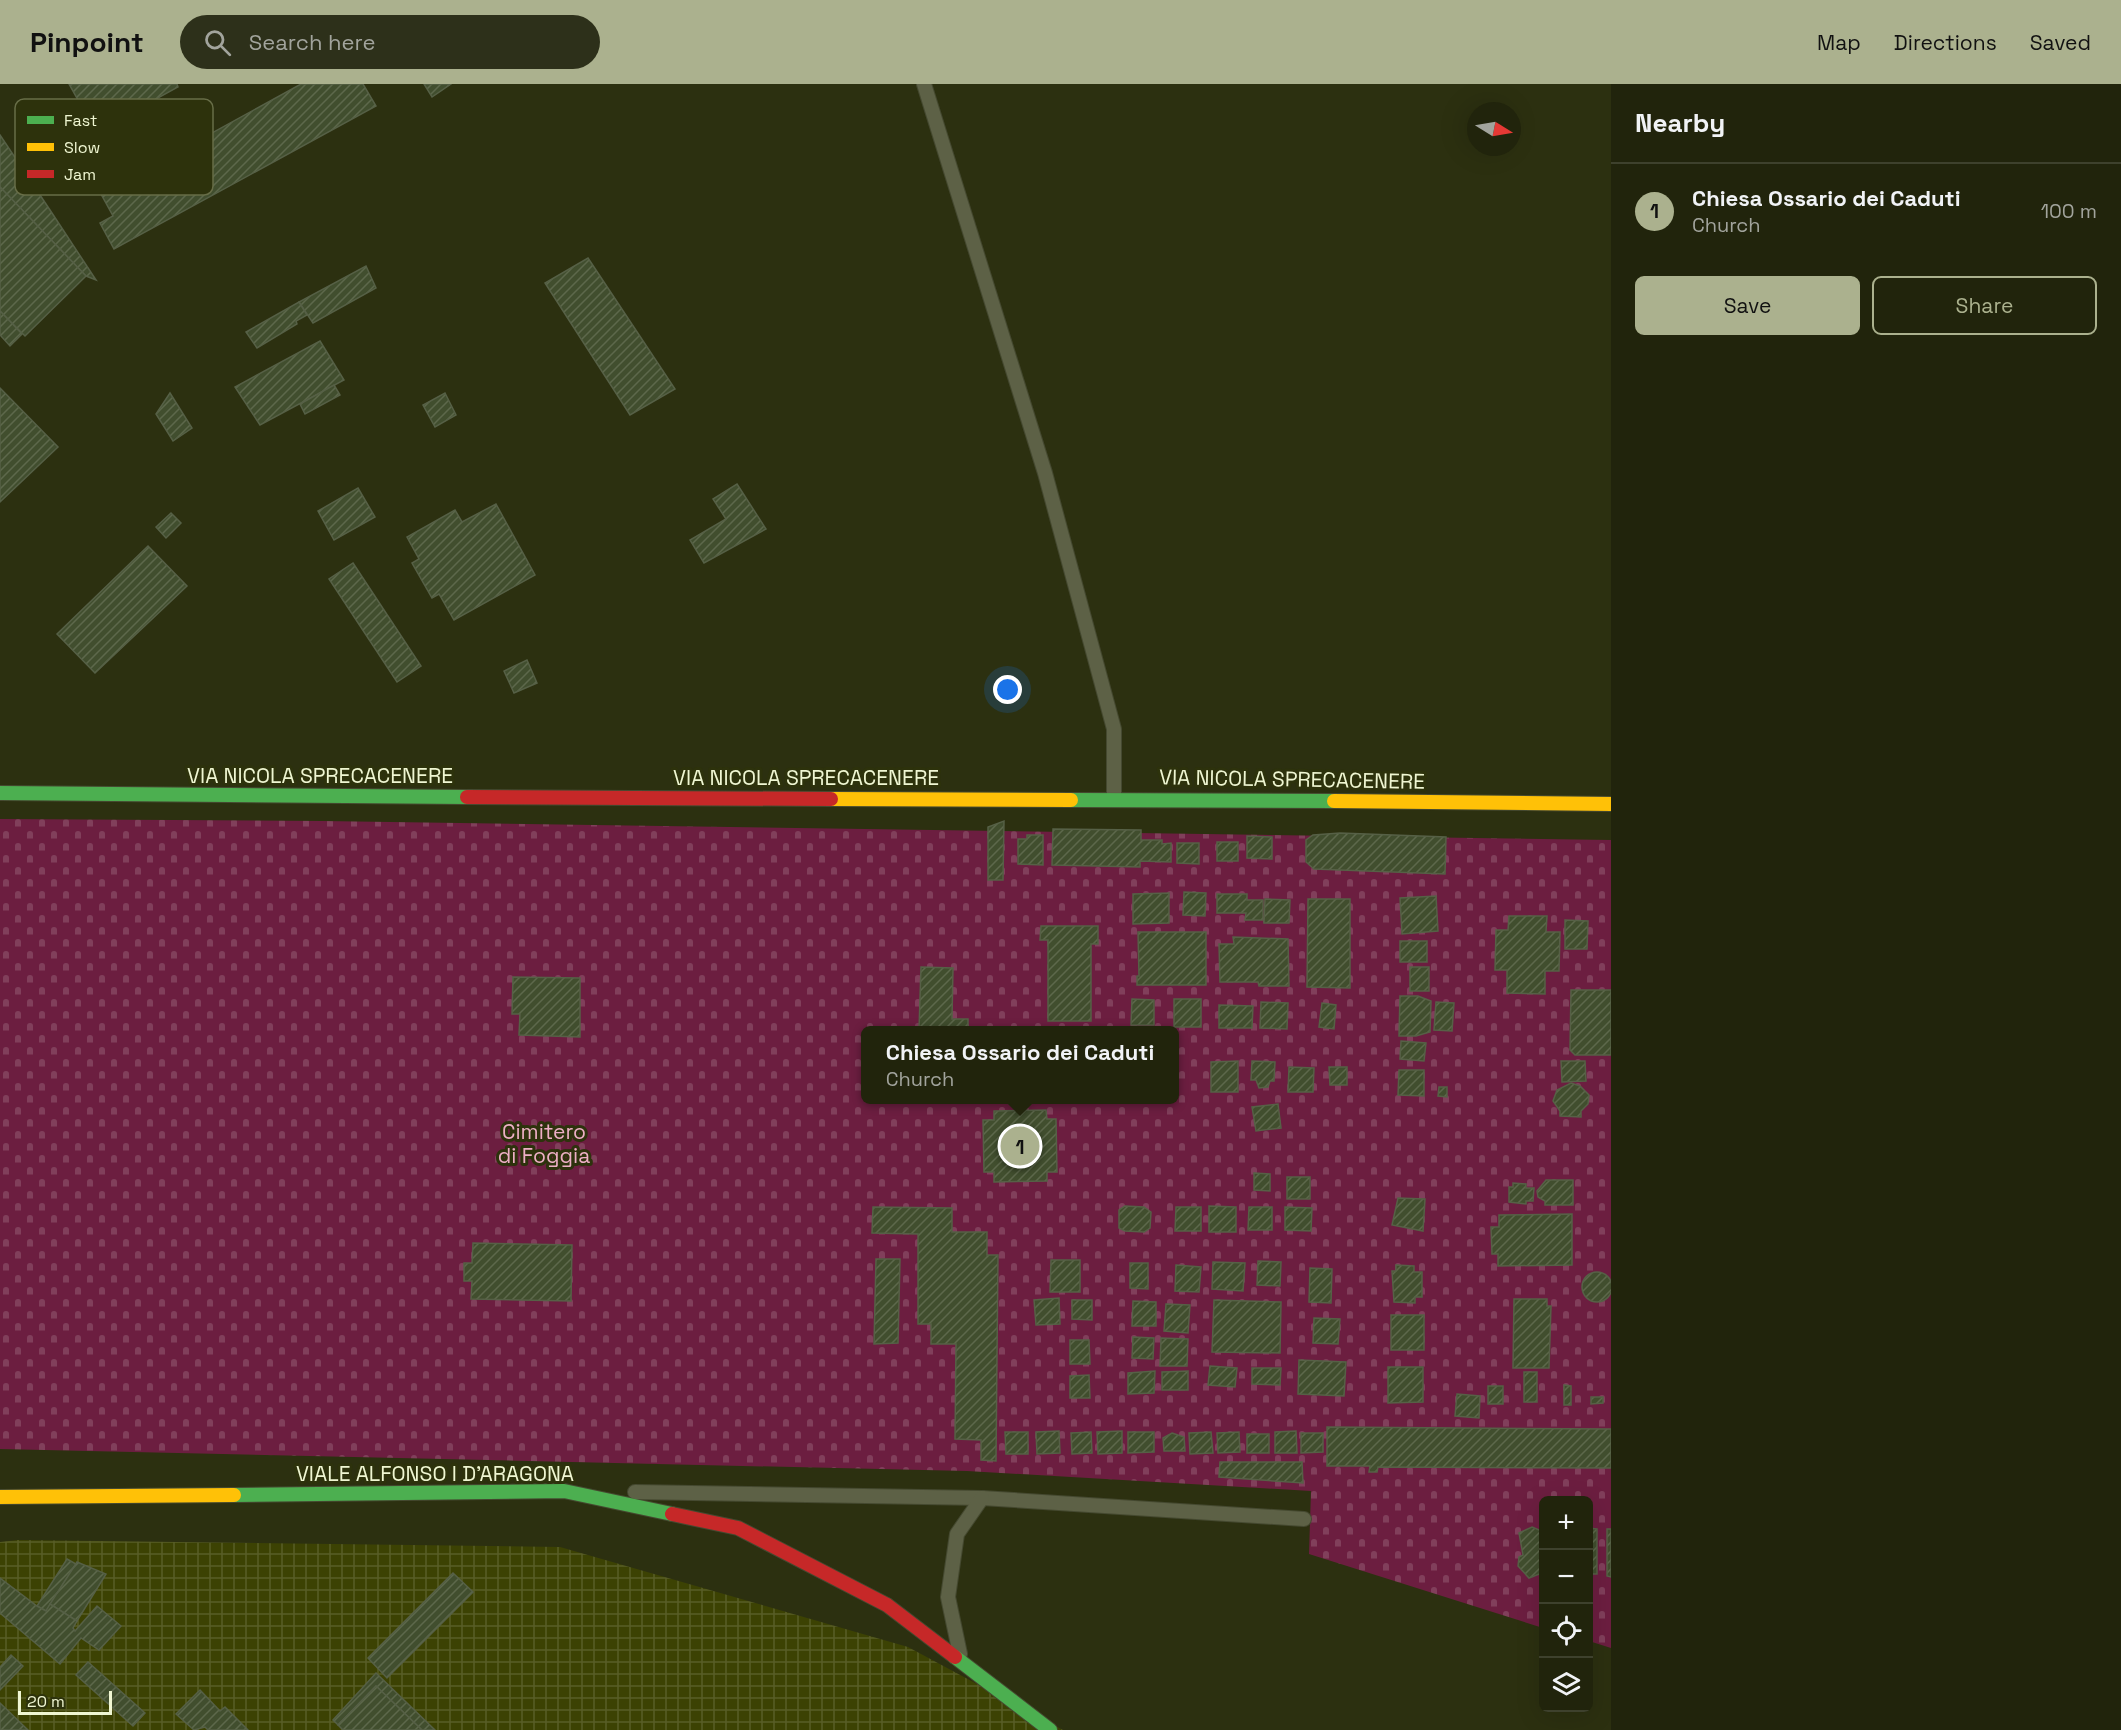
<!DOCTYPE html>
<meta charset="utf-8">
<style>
:root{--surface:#21240c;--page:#2d301a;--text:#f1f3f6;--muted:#a2a49d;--line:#3e412d;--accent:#abb18e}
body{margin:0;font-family:"Space Grotesk",sans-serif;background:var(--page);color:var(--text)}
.controls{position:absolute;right:18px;bottom:18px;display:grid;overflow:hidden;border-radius:9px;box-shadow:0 6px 24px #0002}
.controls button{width:54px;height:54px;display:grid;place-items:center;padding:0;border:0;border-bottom:2px solid var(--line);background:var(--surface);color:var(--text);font:30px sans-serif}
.compass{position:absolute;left:1467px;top:18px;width:54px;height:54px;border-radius:50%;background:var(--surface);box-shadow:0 6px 24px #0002;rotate:101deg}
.scale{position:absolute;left:18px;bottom:15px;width:94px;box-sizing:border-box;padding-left:6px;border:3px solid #eff6d2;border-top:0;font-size:16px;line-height:21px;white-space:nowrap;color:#eff6d2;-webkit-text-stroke:4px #2d320c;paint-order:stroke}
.you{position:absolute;left:1008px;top:606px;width:21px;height:21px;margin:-15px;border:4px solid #fff;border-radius:50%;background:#1a73e8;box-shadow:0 0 0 9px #1a73e833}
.badge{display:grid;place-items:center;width:39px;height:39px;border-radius:50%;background:var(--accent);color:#111;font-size:20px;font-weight:700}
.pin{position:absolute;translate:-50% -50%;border:3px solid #fff;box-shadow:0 2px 6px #0006}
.popup{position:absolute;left:861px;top:942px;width:318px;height:78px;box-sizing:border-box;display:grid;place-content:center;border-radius:9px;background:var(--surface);filter:drop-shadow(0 2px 4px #0005);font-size:20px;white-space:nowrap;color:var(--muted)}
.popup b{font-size:22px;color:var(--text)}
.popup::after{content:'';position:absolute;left:50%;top:100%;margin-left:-12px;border:12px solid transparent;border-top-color:var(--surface)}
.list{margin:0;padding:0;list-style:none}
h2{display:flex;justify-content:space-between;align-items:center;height:78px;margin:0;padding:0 24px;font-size:26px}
h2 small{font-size:20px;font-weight:400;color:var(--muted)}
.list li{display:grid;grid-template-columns:39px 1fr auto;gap:18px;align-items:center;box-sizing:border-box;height:96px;padding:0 24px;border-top:2px solid var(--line)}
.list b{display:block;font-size:22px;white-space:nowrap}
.list p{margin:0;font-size:20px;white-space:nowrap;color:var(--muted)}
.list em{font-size:20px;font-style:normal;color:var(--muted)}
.actions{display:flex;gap:12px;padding:18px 24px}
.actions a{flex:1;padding:14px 0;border:2px solid var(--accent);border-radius:9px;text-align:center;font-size:21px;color:var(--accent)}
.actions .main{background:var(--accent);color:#111}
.icon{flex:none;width:33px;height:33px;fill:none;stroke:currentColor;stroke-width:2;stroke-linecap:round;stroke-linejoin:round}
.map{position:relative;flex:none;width:1611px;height:1646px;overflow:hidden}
header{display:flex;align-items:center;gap:36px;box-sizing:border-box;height:84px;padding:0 30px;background:var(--accent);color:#111}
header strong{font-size:28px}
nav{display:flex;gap:33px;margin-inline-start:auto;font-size:21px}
.search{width:420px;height:54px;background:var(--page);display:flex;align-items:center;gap:15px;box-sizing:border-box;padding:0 21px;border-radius:33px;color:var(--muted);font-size:22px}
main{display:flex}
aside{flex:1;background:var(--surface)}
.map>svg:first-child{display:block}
.industrial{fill:url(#industrial-grid)}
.cemetery{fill:url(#cemetery-stones);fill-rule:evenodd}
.building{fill:url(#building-hatch);stroke:#566046;stroke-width:1.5}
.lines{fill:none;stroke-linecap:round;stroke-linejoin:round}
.lane-casing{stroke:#454930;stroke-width:16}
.fast-casing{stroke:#454930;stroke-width:16}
.slow-casing{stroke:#454930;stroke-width:16}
.jam-casing{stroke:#454930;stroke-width:16}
.lane{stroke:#5d6146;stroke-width:14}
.fast{stroke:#4caf50;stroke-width:14}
.slow{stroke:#ffc107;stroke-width:14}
.jam{stroke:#c62828;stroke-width:14}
.labels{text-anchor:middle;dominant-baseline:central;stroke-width:6;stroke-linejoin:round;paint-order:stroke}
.street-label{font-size:21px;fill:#eff6d2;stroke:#2d320c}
.park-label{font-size:21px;fill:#eeafc6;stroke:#2d320c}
.key{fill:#2d320c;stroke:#676d47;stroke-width:1.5}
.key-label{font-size:16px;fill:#eff6d2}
</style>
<header>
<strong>Pinpoint</strong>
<div class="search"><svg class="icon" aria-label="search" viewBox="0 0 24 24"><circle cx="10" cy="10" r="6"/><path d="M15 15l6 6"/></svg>Search here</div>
<nav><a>Map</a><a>Directions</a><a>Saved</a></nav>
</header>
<main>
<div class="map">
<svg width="1611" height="1646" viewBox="0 0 1611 1646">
<defs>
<pattern id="industrial-grid" width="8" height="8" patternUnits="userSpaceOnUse" patternTransform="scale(1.5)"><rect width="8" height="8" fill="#3c4203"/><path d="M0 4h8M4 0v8" fill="none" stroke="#585e27"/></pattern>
<pattern id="cemetery-stones" width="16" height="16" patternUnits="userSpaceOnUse" patternTransform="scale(1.5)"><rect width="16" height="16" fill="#6c1e40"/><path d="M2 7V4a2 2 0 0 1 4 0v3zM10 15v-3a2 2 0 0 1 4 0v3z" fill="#813f5b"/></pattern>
<pattern id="building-hatch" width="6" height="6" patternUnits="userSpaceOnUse" patternTransform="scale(1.5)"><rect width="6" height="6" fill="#414e2e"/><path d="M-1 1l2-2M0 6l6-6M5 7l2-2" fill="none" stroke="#5d684b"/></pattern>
</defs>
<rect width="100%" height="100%" fill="#2c3010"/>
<!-- industrial -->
<polygon class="industrial" points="18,1456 560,1463 908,1563 1063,1646 0,1646 0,1458"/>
<!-- cemetery -->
<path class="cemetery" d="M0 735 322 737 1611 756V1564L1589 1557 1588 1416H1544L1543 1544 1309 1470 1311 1407 967 1387 0 1365ZM866 946H1174V1016H866Z"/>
<!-- building -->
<g class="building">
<polygon points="69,0 177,0 178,3 96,48"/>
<polygon points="301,0 363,0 376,22 114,165 100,139 113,132 101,110"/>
<polygon points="424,0 451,0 432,13"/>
<polygon points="0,51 50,126 96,196 86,192 0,103"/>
<polygon points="84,90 88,99 74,102 72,97"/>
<polygon points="0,103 86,192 25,252 0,227"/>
<polygon points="588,174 675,305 630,331 545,199"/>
<polygon points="366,182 376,204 313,239 299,218"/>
<polygon points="299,218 307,231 296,237 297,240 257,264 246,248"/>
<polygon points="0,227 22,250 10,262 0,251"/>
<polygon points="320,257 344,296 260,341 235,303"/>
<polygon points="334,301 340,311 305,330 300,320"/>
<polygon points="0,304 58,363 0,418"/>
<polygon points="170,309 192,344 173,357 156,330"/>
<polygon points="445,309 456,331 435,343 423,321"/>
<polygon points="737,400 766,445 704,479 690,456 726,435 713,415"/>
<polygon points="358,404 375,433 334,456 318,427"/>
<polygon points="496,420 535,491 454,536 439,510 432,514 412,479 419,475 407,453 455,426 462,438"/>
<polygon points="171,429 181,439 166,454 156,443"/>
<polygon points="148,462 187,502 95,589 57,550"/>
<polygon points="353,479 421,582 397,598 329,495"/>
<polygon points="527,576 537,599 514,609 504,587"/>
<polygon points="1004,737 1003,796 988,796 988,743"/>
<polygon points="1053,745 1141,746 1141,756 1162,756 1162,760 1171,759 1171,778 1140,777 1140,783 1052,781"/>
<polygon points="1340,749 1446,753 1445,790 1314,785 1306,778 1306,756 1313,751"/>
<polygon points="1027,751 1043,751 1043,781 1018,780 1018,755 1027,755"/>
<polygon points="1247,752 1272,753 1272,775 1247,774"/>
<rect x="1217" y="758" width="21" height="19"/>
<polygon points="1177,759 1199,759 1199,780 1177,779"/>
<polygon points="1184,808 1206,809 1205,832 1183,831"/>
<polygon points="1169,809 1169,839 1133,840 1133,810"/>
<polygon points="1217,810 1247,810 1247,816 1263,816 1263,836 1245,836 1246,829 1217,829"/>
<polygon points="1436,812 1438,847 1402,850 1400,814"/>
<polygon points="1265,815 1290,816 1289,839 1264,839"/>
<polygon points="1308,815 1350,815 1350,904 1307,903"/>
<polygon points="1509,832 1547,832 1546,848 1560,848 1559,887 1545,887 1545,910 1507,909 1507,886 1495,886 1496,846 1508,846"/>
<polygon points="1565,836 1588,837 1587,865 1565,865"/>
<polygon points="1041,842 1098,842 1098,860 1091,860 1091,937 1048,937 1048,856 1040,856"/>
<polygon points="1138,848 1206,848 1206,901 1137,901 1137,892 1139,892"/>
<polygon points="1233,853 1288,855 1289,902 1259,902 1258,898 1220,898 1219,860 1234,860"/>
<rect x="1400" y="857" width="27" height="21"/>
<polygon points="921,883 953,884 952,935 968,935 968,946 919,946"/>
<rect x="1410" y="883" width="19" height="24"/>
<polygon points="513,893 580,894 580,953 519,951 520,930 512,930"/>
<polygon points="1571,906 1611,906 1611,971 1575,971 1570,966"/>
<polygon points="1400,912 1418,912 1431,917 1430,948 1416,952 1399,952"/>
<polygon points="1132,915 1154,916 1154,941 1131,941"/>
<rect x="1174" y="915" width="27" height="28"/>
<polygon points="1261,918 1288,919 1287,945 1260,944"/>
<polygon points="1436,918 1454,919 1452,947 1434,946"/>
<polygon points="1322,919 1336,921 1334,945 1319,943"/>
<polygon points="1219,921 1253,922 1252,944 1219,944"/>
<polygon points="1401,957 1426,959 1424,977 1400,975"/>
<polygon points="1238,977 1238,1008 1211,1008 1211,978"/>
<polygon points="1252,977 1275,978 1274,997 1270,997 1268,1003 1259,1004 1256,996 1251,996"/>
<polygon points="1561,977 1585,977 1586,997 1562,998"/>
<polygon points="1289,983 1314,984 1313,1008 1288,1008"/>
<polygon points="1329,983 1347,983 1347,1001 1330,1001"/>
<polygon points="1399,986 1424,986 1424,1012 1398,1011"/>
<polygon points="1571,999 1580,1002 1589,1011 1588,1020 1581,1027 1581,1033 1560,1032 1560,1027 1553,1017 1557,1006"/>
<polygon points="1439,1003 1447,1003 1447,1013 1438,1012"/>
<polygon points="1278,1020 1281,1044 1256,1047 1252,1023"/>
<polygon points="1046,1026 1047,1035 1056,1035 1057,1088 1047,1088 1047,1097 994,1098 994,1088 984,1088 983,1036 994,1036 994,1027"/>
<polygon points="1254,1089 1270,1090 1270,1107 1254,1106"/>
<rect x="1287" y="1093" width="23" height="22"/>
<polygon points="1546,1096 1573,1096 1573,1121 1545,1121 1545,1117 1538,1113 1537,1107"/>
<polygon points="1513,1099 1526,1100 1526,1104 1534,1104 1533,1117 1526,1117 1526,1120 1509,1118 1509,1103 1513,1103"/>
<polygon points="1398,1114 1425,1115 1423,1147 1392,1141"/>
<polygon points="1125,1122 1144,1123 1151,1128 1150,1144 1144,1148 1125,1147 1119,1144 1119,1126"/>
<polygon points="1209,1122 1236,1123 1236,1148 1209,1148"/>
<polygon points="873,1123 952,1124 952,1148 987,1148 987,1171 998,1171 996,1377 981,1376 981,1356 955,1355 956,1260 931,1260 931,1240 918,1240 918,1150 872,1149"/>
<polygon points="1176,1123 1201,1123 1201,1147 1175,1147"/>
<polygon points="1249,1123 1272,1123 1272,1146 1248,1146"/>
<polygon points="1285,1123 1312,1124 1311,1147 1285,1146"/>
<polygon points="1572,1130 1572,1181 1498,1182 1498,1170 1492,1170 1491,1143 1499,1143 1499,1131"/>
<polygon points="473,1159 572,1161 571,1217 471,1215 472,1197 464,1197 464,1179 472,1179"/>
<polygon points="876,1175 900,1175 898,1259 874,1260"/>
<polygon points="1051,1176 1080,1176 1080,1208 1050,1208"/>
<polygon points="1258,1177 1281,1178 1280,1202 1257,1201"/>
<polygon points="1213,1178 1245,1179 1243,1207 1212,1205"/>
<polygon points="1130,1179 1148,1179 1148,1205 1130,1204"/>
<polygon points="1176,1181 1201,1183 1199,1208 1175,1207"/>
<polygon points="1396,1181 1414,1182 1414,1188 1422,1188 1422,1213 1415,1213 1415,1219 1394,1218 1392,1187 1396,1187"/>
<polygon points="1310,1184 1332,1185 1331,1219 1309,1218"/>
<circle cx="1597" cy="1203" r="15"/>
<polygon points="1059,1214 1060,1240 1036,1241 1034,1216"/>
<polygon points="1514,1215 1547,1215 1547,1222 1551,1222 1549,1284 1513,1284"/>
<polygon points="1072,1216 1092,1216 1092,1236 1072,1235"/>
<polygon points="1214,1216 1281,1218 1280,1269 1212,1268"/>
<polygon points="1133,1217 1156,1218 1156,1242 1132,1242"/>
<polygon points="1166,1220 1190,1221 1188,1249 1164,1247"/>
<rect x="1391" y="1231" width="33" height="35"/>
<polygon points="1314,1234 1340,1235 1338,1260 1313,1259"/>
<polygon points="1133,1253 1154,1254 1153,1275 1132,1274"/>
<polygon points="1161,1254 1188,1255 1187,1282 1160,1282"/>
<polygon points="1070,1256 1089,1256 1090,1280 1070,1280"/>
<polygon points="1299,1276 1346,1278 1344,1312 1298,1310"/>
<polygon points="1210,1282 1237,1284 1235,1303 1208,1301"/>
<polygon points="1388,1283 1423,1283 1423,1318 1388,1319"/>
<polygon points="1252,1284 1281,1284 1280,1301 1252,1300"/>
<polygon points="1155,1287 1154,1309 1128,1310 1128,1289"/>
<polygon points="1188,1287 1188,1306 1162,1306 1162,1288"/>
<rect x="1524" y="1288" width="13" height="30"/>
<polygon points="1089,1291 1090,1314 1070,1314 1070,1292"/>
<polygon points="1564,1301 1571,1302 1571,1321 1564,1321"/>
<rect x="1488" y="1302" width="15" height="18"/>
<polygon points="1457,1310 1480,1312 1479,1334 1455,1332"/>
<polygon points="1591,1313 1603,1313 1603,1319 1591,1320"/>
<polygon points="1327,1343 1611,1345 1611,1384 1378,1383 1377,1388 1369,1388 1370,1382 1327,1382"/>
<polygon points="1059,1347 1060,1369 1037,1370 1036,1348"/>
<polygon points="1122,1347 1122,1369 1098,1370 1097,1348"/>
<polygon points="1296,1347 1297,1369 1275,1369 1275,1348"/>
<polygon points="1005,1348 1028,1348 1028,1370 1006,1370"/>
<polygon points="1091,1348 1092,1369 1072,1370 1071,1349"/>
<polygon points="1128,1348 1154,1348 1154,1368 1128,1369"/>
<polygon points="1211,1348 1213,1369 1190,1370 1189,1349"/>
<polygon points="1239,1348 1240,1368 1218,1369 1217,1349"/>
<polygon points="1172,1349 1184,1353 1185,1367 1164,1367 1163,1354"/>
<polygon points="1301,1349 1323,1349 1323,1368 1301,1369"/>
<rect x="1247" y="1350" width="22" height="19"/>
<polygon points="1220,1378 1302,1378 1303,1399 1219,1393"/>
<polygon points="1532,1443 1544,1448 1544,1463 1540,1464 1544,1468 1544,1478 1542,1489 1529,1494 1518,1482 1519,1473 1523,1471 1519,1449"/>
<polygon points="1588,1444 1597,1445 1597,1490 1588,1490"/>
<polygon points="1607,1445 1611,1445 1611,1493 1607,1492"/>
<polygon points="67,1475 76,1480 46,1527 37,1522"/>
<polygon points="77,1478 106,1490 77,1537 50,1520"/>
<polygon points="453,1489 473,1508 387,1594 368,1574"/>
<polygon points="0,1494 37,1522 46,1527 50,1520 77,1537 73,1544 75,1547 97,1522 121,1542 99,1566 81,1554 60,1580 0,1529"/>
<polygon points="11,1571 23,1582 0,1606 0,1583"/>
<polygon points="88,1578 145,1629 133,1642 76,1591"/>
<polygon points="376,1589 435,1646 422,1646 376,1602 338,1641 333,1636"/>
<polygon points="376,1602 422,1646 343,1646 338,1641"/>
<polygon points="200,1606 220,1627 225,1623 248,1646 208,1646 205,1643 194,1646 176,1630"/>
<polygon points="0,1619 28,1646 0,1646"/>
</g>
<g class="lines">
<defs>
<g id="lane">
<polyline points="924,0 1045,389 1114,645 1114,714"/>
<polyline points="635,1408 982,1414 1304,1435"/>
<polyline points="960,1570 948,1513 957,1450 982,1414"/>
</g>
<g id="fast">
<polyline points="0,709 467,713"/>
<polyline points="1071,716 1334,717"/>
<polyline points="234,1411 564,1407 672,1430"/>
<polyline points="955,1573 1050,1646"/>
</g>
<g id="slow">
<polyline points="831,715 1071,716"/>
<polyline points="1334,717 1611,720"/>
<polyline points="0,1413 234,1411"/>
</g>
<g id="jam">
<polyline points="467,713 831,715"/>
<polyline points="672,1430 738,1444 887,1521 955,1573"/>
</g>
</defs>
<!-- lane casing -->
<use href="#lane" class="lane-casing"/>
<!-- fast casing -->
<use href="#fast" class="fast-casing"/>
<!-- slow casing -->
<use href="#slow" class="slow-casing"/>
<!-- jam casing -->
<use href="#jam" class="jam-casing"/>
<!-- lane -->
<use href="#lane" class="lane"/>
<!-- fast -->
<use href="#fast" class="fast"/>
<!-- slow -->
<use href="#slow" class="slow"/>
<!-- jam -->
<use href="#jam" class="jam"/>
</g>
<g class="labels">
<!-- street labels -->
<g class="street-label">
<text x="320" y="691">VIA NICOLA SPRECACENERE</text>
<text x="806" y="693">VIA NICOLA SPRECACENERE</text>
<text transform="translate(1292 695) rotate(1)">VIA NICOLA SPRECACENERE</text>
<text x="435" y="1389">VIALE ALFONSO I D'ARAGONA</text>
</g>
<!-- park labels -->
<g class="park-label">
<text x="544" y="1047">Cimitero<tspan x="544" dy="24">di Foggia</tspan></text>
</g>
</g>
<!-- legend -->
<rect x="15" y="15" width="198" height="96" rx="9" class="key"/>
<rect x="27" y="32" width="27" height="8" fill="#4caf50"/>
<rect x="27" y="59" width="27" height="8" fill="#ffc107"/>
<rect x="27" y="86" width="27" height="8" fill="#c62828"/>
<g class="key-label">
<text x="64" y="42">Fast</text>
<text x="64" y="69">Slow</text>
<text x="64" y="96">Jam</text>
</g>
</svg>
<div class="controls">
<button>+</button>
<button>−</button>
<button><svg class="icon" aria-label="locate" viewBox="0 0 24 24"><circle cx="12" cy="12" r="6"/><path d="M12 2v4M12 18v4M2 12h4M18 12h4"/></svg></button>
<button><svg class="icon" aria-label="layers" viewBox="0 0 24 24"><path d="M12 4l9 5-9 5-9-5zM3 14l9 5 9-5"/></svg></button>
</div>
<svg class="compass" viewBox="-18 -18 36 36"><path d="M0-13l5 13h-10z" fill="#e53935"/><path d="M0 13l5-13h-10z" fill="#a2a49d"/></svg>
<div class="scale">20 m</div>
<div class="you"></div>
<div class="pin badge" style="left:1020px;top:1062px">1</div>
<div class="popup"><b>Chiesa Ossario dei Caduti</b>Church</div>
</div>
<aside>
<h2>Nearby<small></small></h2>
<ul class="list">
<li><span class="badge">1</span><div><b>Chiesa Ossario dei Caduti</b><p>Church</p></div><em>100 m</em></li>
</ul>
<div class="actions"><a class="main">Save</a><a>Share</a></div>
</aside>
</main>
